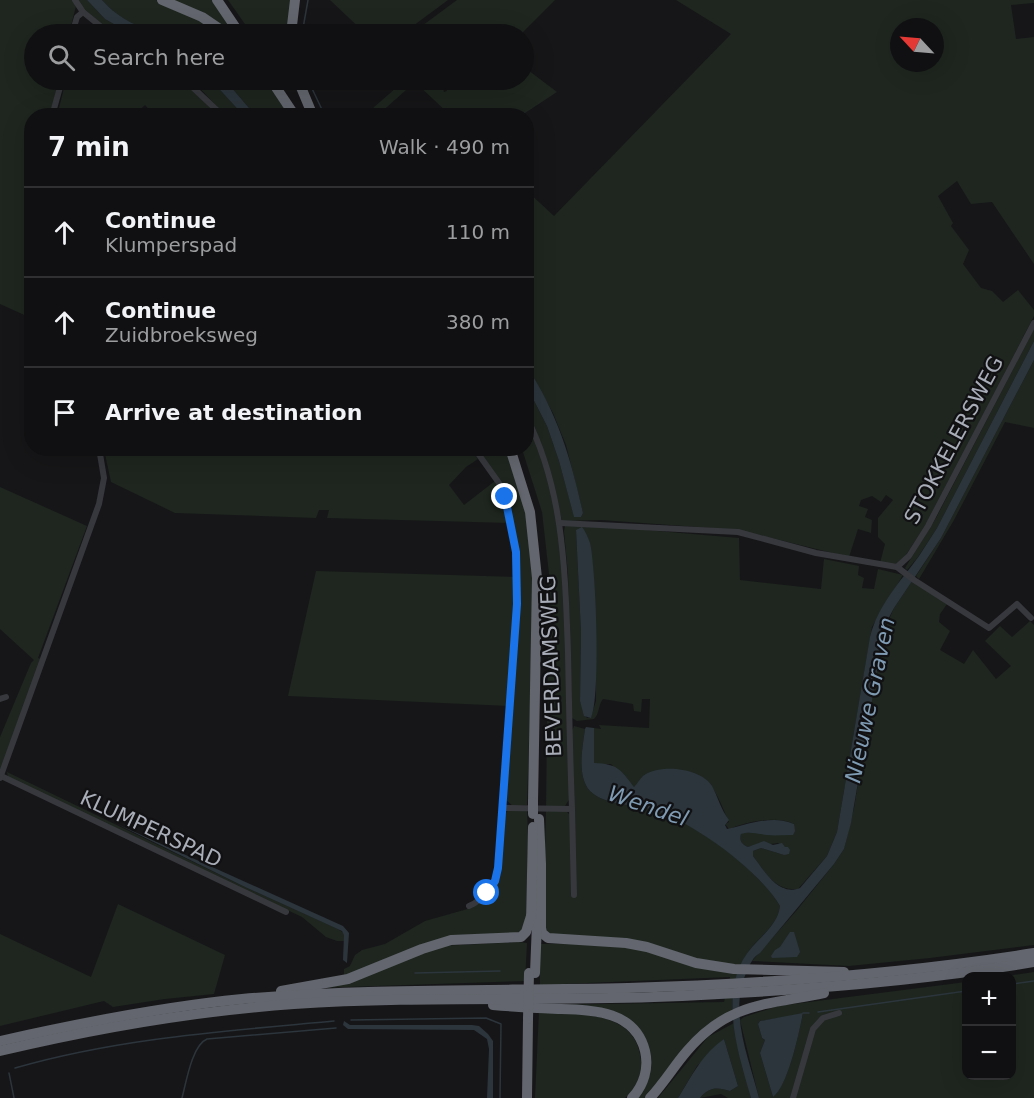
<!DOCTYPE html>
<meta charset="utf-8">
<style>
:root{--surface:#101012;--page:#1e1e20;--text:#f1f3f6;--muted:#9c9d9f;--line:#303032}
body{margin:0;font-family:"DejaVu Sans",sans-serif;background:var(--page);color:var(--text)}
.controls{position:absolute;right:18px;bottom:18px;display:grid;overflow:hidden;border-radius:12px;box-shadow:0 6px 24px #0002}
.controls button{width:54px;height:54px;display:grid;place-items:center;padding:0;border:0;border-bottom:2px solid var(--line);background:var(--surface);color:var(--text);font:30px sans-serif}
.compass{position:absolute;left:890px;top:18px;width:54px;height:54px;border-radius:50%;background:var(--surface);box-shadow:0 6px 24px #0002;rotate:296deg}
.stop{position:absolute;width:18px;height:18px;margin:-14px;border:4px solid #1a73e8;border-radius:50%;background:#fff}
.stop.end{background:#1a73e8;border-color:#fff;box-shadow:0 2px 6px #0008}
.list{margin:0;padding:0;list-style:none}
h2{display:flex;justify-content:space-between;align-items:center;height:78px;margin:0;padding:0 24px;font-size:26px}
h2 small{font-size:20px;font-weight:400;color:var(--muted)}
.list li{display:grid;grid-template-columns:39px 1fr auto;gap:18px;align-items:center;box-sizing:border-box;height:90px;padding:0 24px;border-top:2px solid var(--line)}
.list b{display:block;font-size:22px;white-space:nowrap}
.list p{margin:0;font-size:20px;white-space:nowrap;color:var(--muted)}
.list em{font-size:20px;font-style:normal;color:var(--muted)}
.icon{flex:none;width:33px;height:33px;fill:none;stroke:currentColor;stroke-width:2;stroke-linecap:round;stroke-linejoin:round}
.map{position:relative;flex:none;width:1034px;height:1098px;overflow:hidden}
.search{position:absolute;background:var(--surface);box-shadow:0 6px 24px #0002;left:24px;top:24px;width:510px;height:66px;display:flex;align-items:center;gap:15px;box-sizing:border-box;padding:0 21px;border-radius:33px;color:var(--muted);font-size:22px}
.panel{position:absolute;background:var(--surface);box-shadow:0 6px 24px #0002;left:24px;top:108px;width:510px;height:348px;border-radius:24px}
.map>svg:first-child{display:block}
.green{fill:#1e261f;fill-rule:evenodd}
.water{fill:#2c353c}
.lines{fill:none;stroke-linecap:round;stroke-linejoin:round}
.stream{stroke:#2c353c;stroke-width:1.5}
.street{stroke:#37383d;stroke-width:6}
.highway{stroke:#63666e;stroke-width:10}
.highway-bridge{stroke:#63666e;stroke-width:10}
.route{stroke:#1a73e8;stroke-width:8}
.labels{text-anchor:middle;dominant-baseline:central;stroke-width:4.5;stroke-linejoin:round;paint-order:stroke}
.street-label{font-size:21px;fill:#a8adb8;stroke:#111113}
.water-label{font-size:22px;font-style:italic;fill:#7f9bb3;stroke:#111113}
</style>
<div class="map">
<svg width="1034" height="1098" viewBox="0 0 1034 1098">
<rect width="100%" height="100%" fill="#161618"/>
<!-- green -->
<g class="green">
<polygon points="0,0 72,0 76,6 69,34 34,34 34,80 59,80 50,115 32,116 31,318 0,304"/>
<polygon points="77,0 87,0 105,19 131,34 113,34 110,33 90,16"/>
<path d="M102 0H156L182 11 223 34C175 34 138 39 102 0Z"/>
<polygon points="172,0 215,0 238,34 231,34"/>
<polygon points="228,0 293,0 289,34 252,34"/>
<polygon points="330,0 448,0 402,34 366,34"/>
<polygon points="457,0 555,0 521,34 411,34"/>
<path d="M676 0H1034V3L1011 5 1016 39 1034 37V264L992 202 971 204 957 181 938 196 953 223 951 226 969 250 963 264 981 288 992 291 1003 302 1018 290 1034 310V316L932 515 902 561 896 564 880 563 885 544 878 537V518L893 500 886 495 881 502 872 496 861 500 859 506 868 509 865 517 872 520 871 533 858 529 849 557 739 530 601 520 562 521 551 476 527 412V387L547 426 559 461 574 516 581 517 583 513 566 445 553 413 527 367 526 190 554 216 731 34ZM899 27H935V63H899Z"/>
<polygon points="524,67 557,92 522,115 450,115 415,82 378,115 365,115 405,80 440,80 444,92 447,91 444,80 524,80"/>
<polygon points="66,80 182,80 216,114 215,116 154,115 145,105 134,115 57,116"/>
<polygon points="192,80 211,80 243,115 225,115"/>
<polygon points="225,80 264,80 290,115 255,115"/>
<polygon points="1034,329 1034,341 937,528 918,557 907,570 905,568 936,518"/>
<polygon points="1034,360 1034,428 1005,422 954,520 919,579 916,576 941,538"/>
<polygon points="527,420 548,475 564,555 570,798 565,806 546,807 549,574 542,512 522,449 526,448"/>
<polygon points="104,449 470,449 478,459 466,467 449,485 464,505 495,481 510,523 327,518 329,510 319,510 316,518 175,513 111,482"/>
<polygon points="476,449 506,449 526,511 534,578 527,805 513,806 506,800 519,593 506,496"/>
<polygon points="0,487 87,526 38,658 41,659 0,771 0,737 31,663 34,660 0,629"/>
<path d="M576 524 739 538 740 580 821 589 824 559 859 566 858 575 864 578 862 588 874 589 878 569 903 575 872 627 837 832 827 856 798 889C775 892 765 872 753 856V851L761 848 784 855 785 847 778 843 748 847C742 844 739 841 741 834L745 832 789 835 794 824C776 815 745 822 729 829L725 824 729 822C721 805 716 786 700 776L634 787 611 764H594V728L601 729 599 725 649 728 650 699H642L641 712 634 711 633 704 603 699C598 705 600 713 594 719L577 721 572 718 568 574 564 531 565 526ZM576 530 587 536 589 541 593 568 596 701 591 717 587 718 580 701 581 632Z"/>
<polygon points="316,571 515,577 509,706 288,696"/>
<polygon points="912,581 947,604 940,614 939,622 950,631 940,650 964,664 973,650 996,679 1011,666 985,641 1000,626 1012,637 1030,621 1034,625 1034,945 930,958 849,966 752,961 797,910 834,864 844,849 854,808 883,633 894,608"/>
<path d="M574 726 585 729C583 746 576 775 590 791 602 804 633 805 650 809 693 820 757 868 780 906 778 924 762 935 751 948 737 967 732 988 732 1011L703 1031 690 1044 648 1098H636C662 1065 644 1021 605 1010L544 1005 724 1002 730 977 540 985V944L611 943 634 946 683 961 725 972H732L735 965 692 958 635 940 602 937 559 939 551 936 545 931 543 921 546 810 566 811 571 816 573 895H576L572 731Z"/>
<polygon points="7,772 245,887 338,929 344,933 344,941 337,941 326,937 302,917 8,777"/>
<polygon points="510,809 527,809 528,837 526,924 521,933 473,935 344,976 344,969 350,966 355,955 362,950 385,944 425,921 471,908 493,889 504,814"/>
<polygon points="118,904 225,955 214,994 165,999 113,1007 104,1001 0,1026 0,934 91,977"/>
<polygon points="518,942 527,943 525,981 318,988 439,946"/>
<path d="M1034 972V1098H794L814 1031C822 1020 829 1017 841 1014V1011C825 1014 818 1018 810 1033L791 1098H759L740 1020 744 1017 778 1006 966 982V1076H1012V976H1007ZM803 1014C798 1035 789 1083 773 1097L760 1053 765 1040 762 1038 758 1024 760 1021Z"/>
<path d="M539 1011C577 1015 637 1009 641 1061 643 1075 636 1089 625 1098H535Z"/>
<path d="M734 1023 751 1098H728L721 1094 700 1098C709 1087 717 1087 730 1091L738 1086 724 1039 697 1066 678 1098H658L708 1037Z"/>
</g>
<!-- water -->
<g class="water">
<path d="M87 0H102C120 20 141 29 166 34H131L105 19Z"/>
<polygon points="211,80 225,80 255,115 243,115"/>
<path d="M1034 341V360L941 538 894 608 885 625 851 823 844 849 834 864 760 953C753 957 750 964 747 971 728 1012 749 1058 759 1098H751C738 1052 716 988 752 947 763 935 778 923 780 906 758 869 691 820 650 809 633 805 602 804 590 791 576 775 583 746 585 729L586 727 594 728V763C618 764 620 769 634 787 637 784 640 779 643 776 660 763 701 768 712 786 718 797 721 810 729 820L725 825 727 829C747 825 772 814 794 824L795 831 793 835C785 835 775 836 767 835 758 834 750 831 741 834 739 841 742 844 748 847L764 841 773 845 782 843 785 847H788L790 850 789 854 784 855 761 848 753 851V856C764 870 778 897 800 888L827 856 837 832 870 637C878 605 900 582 919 556 925 547 931 537 937 528Z"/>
<path d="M527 367C558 414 571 459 583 513L581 517H574L559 461 547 426 527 387Z"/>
<path d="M582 527C585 531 588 537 590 543 596 568 601 698 591 718L584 716 580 701 581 632 576 530Z"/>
<polygon points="117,824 343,926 349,933 347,963 343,960 344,935 342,931 245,887"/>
<polygon points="790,932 794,932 800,952 797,957 772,958 771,956 775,950 780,947"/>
<path d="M803 1013C799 1033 788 1086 773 1097L760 1053 765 1040 762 1038 758 1024 760 1021Z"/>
<polygon points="344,1021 350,1025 472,1025 479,1026 488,1034 493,1041 493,1098 487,1098 489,1049 487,1039 474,1030 348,1029 343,1025"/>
<path d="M724 1039 738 1086 730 1091C717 1087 709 1087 700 1098H678C692 1076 702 1054 724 1039Z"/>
</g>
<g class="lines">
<!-- stream -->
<g class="stream">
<polyline points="302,34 308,0"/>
<polyline points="308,80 325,116"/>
<polyline points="415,973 500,971"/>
<polyline points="1012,984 1034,981"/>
<polyline points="818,1012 966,991"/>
<polyline points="803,1013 809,1013"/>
<polyline points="351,1020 486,1018 501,1024 500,1098"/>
<path d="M15 1068C119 1038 227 1031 334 1021"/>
<polyline points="9,1073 14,1098"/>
<path d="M182 1098C186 1083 192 1045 207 1039L336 1028"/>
</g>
<!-- street -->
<g class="street">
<polyline points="75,0 83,12 110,34"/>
<polyline points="72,34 77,17 83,12"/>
<polyline points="185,80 223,116"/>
<polyline points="52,116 62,80"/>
<path d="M526 416C564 490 565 571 568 653 569 705 570 757 572 809"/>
<polyline points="560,523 738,532 816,553 897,567 914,580 989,628 1017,604 1031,618"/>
<polyline points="897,567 909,556 928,526 1034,323"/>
<polyline points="0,699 6,697"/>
<polyline points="1,776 286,912"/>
<polyline points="0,778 99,504 104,478 99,448"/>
<polyline points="502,808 572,809 574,895"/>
<path d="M469 906C485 899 495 885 498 868L517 604 516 552 505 497 499 483 474 448"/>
<polyline points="793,1098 813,1029 823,1018 839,1013"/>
</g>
<!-- highway -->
<g class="highway">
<polyline points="162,0 202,17 227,34"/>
<polyline points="217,0 240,34"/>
<polyline points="291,34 295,0"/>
<polyline points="271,80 295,116"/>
<polyline points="298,80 313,116"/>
<polyline points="510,448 530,512 537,578 533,802"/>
<polyline points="539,819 541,864 541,928 542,933 548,938 626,943 647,947 696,963 734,969 844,972"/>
<polyline points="531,922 533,827"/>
<polyline points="535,973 537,923"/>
<polyline points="281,991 348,979 422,949 451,940 521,937 526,932 531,916"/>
<path d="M493 1005C515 1007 536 1008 558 1009 592 1010 635 1010 645 1051 649 1068 644 1085 632 1098"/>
<path d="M0 1041C80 1023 160 1007 242 999 370 988 500 991 628 988 764 984 900 974 1034 953"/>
<path d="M0 1051C97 1028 194 1011 294 1004 414 996 534 1001 654 997 782 992 908 983 1034 962"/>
<polyline points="527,1098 528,1019"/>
<path d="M650 1098C664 1083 674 1066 687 1051 729 1002 767 1005 824 993"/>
</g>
<!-- highway-bridge -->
<g class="highway-bridge">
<polyline points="533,814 533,802"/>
<polyline points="528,1019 529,973"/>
</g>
</g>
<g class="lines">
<!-- route -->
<polyline class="route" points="487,893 495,881 498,868 517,604 516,552 505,497"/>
</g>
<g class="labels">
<!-- street labels -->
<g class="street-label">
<text transform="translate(954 440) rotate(-62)">STOKKELERSWEG</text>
<text transform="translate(551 666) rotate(-92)">BEVERDAMSWEG</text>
<text transform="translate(151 829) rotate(25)">KLUMPERSPAD</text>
</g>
<!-- water labels -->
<g class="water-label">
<text transform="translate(870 700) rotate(-78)">Nieuwe Graven</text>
<text transform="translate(648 806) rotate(19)">Wendel</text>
</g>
</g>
</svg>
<div class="controls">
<button>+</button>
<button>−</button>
</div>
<svg class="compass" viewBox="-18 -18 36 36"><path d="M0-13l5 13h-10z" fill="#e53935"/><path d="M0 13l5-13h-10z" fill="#9c9d9f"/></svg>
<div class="stop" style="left:487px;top:893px"></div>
<div class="stop end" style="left:505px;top:497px"></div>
<div class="search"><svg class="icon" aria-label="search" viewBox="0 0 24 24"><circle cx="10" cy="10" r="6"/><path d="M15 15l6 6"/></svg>Search here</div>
<section class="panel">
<h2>7 min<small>Walk · 490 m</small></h2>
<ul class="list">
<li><svg class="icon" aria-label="ahead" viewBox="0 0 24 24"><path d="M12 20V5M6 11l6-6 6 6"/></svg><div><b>Continue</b><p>Klumperspad</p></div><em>110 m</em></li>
<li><svg class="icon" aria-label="ahead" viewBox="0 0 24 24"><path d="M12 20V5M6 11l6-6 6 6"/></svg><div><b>Continue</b><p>Zuidbroeksweg</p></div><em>380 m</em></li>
<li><svg class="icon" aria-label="arrive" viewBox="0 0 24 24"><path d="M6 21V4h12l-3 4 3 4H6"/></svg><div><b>Arrive at destination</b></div></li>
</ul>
</section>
</div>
